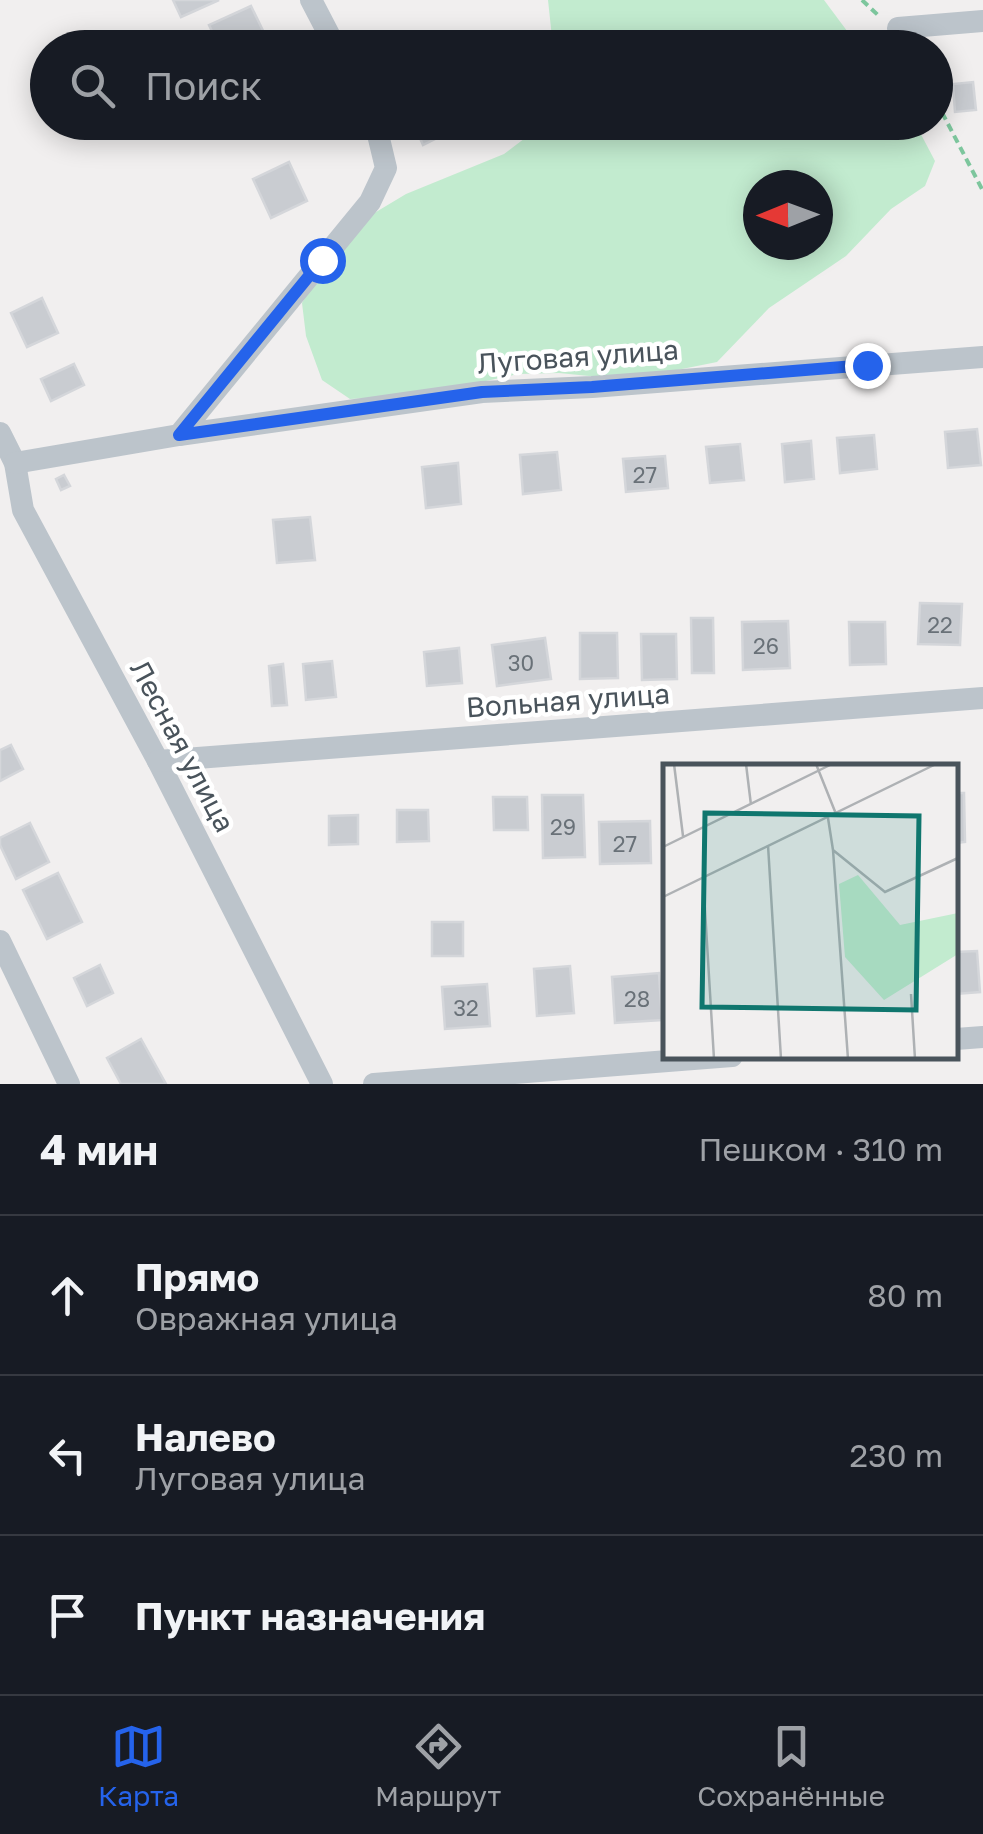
<!DOCTYPE html>
<html lang="ru">
<meta charset="utf-8">
<style>
:root{--surface:#171b24;--page:#20242c;--text:#f1f3f6;--muted:#9ea1a6;--line:#363941;--accent:#2563eb}
body{margin:0;font-family:"Golos Text",sans-serif;background:var(--page);color:var(--text)}
.compass{position:absolute;left:743px;top:170px;width:90px;height:90px;border-radius:50%;background:var(--surface);box-shadow:0 5px 25px #0003;rotate:269deg}
.stop{position:absolute;width:30px;height:30px;margin:-22px;border:8px solid #2563eb;border-radius:50%;background:#fff}
.stop.end{background:#2563eb;border-color:#fff;box-shadow:0 2px 10px #0008}
.list{margin:0;padding:0;list-style:none}
h2{display:flex;justify-content:space-between;align-items:center;height:130px;margin:0;padding:0 40px;font-size:42px}
h2 small{font-size:32px;font-weight:400;color:var(--muted)}
.list li{display:grid;grid-template-columns:65px 1fr auto;gap:30px;align-items:center;box-sizing:border-box;height:160px;padding:0 40px;border-top:2px solid var(--line)}
.list b{display:block;font-size:38px;white-space:nowrap}
.list p{margin:0;font-size:32px;white-space:nowrap;color:var(--muted)}
.list em{font-size:32px;font-style:normal;color:var(--muted)}
.icon{flex:none;width:55px;height:55px;fill:none;stroke:currentColor;stroke-width:2;stroke-linecap:round;stroke-linejoin:round}
.map{position:relative;flex:none;width:983px;height:1084px;overflow:hidden}
.search{position:absolute;background:var(--surface);box-shadow:0 5px 25px #0003;left:30px;right:30px;top:30px;height:110px;display:flex;align-items:center;gap:25px;box-sizing:border-box;padding:0 35px;border-radius:55px;color:var(--muted);font-size:38px}
.sheet{height:610px;background:var(--surface)}
nav{display:flex;justify-content:space-around;align-items:center;box-sizing:border-box;height:140px;border-top:2px solid var(--line);background:var(--surface);font-size:28px;color:var(--muted)}
nav a{display:grid;justify-items:center;gap:5px}
nav .on{color:var(--accent)}
.map>svg:first-child{display:block}
.green{fill:#c2ebcf;fill-rule:evenodd}
.building{fill:#c9ccd1;stroke:#d4d6da;stroke-width:2.5}
.lines{fill:none;stroke-linecap:round;stroke-linejoin:round}
.path{stroke:#7dc69d;stroke-width:4;stroke-dasharray:8 5;stroke-linecap:butt}
.street{stroke:#bcc4cb;stroke-width:22}
.route{stroke:#2563eb;stroke-width:12}
.labels{text-anchor:middle;dominant-baseline:central;stroke-width:9;stroke-linejoin:round;paint-order:stroke}
.number-label{font-size:22px;fill:#697178}
.street-label{font-size:28px;fill:#49535b;stroke:#fff}
.inset-road{fill:none;stroke:#aeb1b4;stroke-width:2.5}
.view{fill:#0f766e;fill-opacity:0.15;stroke:#0f766e;stroke-width:5}
.inset-edge{fill:none;stroke:#49535b;stroke-width:5}
</style>
<div class="map">
<svg width="983" height="1084" viewBox="0 0 983 1084">
<rect width="100%" height="100%" fill="#f1efef"/>
<!-- green -->
<g class="green">
<polygon points="548,0 824,0 859,47 553,47"/>
<path d="M540 123H915L935 161 925 186 891 209 846 256 769 308 717 362 662 373 609 378 559 373 518 374 422 395 350 399 322 380 306 336 302 303 318 275 371 215 406 194 504 154 537 129ZM758 185H818V245H758Z"/>
</g>
<!-- building -->
<g class="building">
<polygon points="173,0 219,0 181,17"/>
<polygon points="251,6 267,39 249,48 220,48 209,25"/>
<polygon points="973,82 976,110 955,112 953,84"/>
<polygon points="413,122 469,122 423,145"/>
<polygon points="289,162 307,201 271,218 253,179"/>
<polygon points="42,298 58,333 27,347 11,313"/>
<polygon points="74,364 84,385 51,401 41,379"/>
<polygon points="977,429 981,465 948,468 945,432"/>
<polygon points="874,435 877,469 840,473 837,438"/>
<polygon points="811,441 814,479 785,482 782,444"/>
<polygon points="740,444 744,480 710,483 706,447"/>
<polygon points="557,452 561,490 523,494 520,455"/>
<polygon points="665,456 668,488 626,492 623,459"/>
<polygon points="458,463 461,504 426,508 422,467"/>
<polygon points="64,475 70,486 61,490 56,479"/>
<polygon points="310,517 315,560 277,563 273,520"/>
<polygon points="920,603 962,604 960,645 918,644"/>
<polygon points="691,618 713,618 714,673 692,673"/>
<polygon points="788,621 790,668 743,670 742,622"/>
<polygon points="849,622 885,622 886,664 850,665"/>
<polygon points="580,633 617,633 618,678 580,679"/>
<polygon points="641,634 676,634 677,679 642,680"/>
<polygon points="545,638 551,679 497,686 492,645"/>
<polygon points="459,648 462,683 427,686 424,652"/>
<polygon points="332,661 336,697 306,700 303,664"/>
<polygon points="283,664 287,705 272,706 269,666"/>
<polygon points="11,745 23,769 0,781 0,750"/>
<polygon points="956,793 964,793 965,842 956,843"/>
<polygon points="542,795 583,795 585,857 543,858"/>
<polygon points="493,797 527,797 528,830 494,830"/>
<polygon points="397,810 428,810 429,841 397,842"/>
<polygon points="358,815 358,844 329,845 329,816"/>
<polygon points="650,821 651,863 600,864 599,822"/>
<polygon points="30,823 49,862 16,879 0,845 0,838"/>
<polygon points="58,873 82,922 47,939 23,890"/>
<rect x="432" y="922" width="31" height="34"/>
<polygon points="977,951 980,992 956,994 956,952"/>
<polygon points="100,965 113,993 87,1006 74,978"/>
<polygon points="570,966 574,1013 537,1016 534,969"/>
<polygon points="659,973 662,1020 615,1023 612,977"/>
<polygon points="487,984 490,1026 445,1029 442,987"/>
<polygon points="141,1039 166,1084 121,1084 107,1058"/>
</g>
<g class="lines">
<!-- path -->
<g class="path">
<polyline points="862,0 880,17"/>
<polyline points="936,101 983,191"/>
</g>
<!-- street -->
<g class="street">
<polyline points="311,0 336,48"/>
<polyline points="898,28 983,21"/>
<polyline points="0,433 15,463 23,510 158,761 322,1084"/>
<polyline points="179,435 482,392 592,387 983,357"/>
<polyline points="15,463 179,435 370,202 386,168 375,122"/>
<polyline points="158,761 983,698"/>
<polyline points="0,941 69,1084"/>
<polyline points="956,1039 983,1037"/>
<polyline points="374,1084 732,1056"/>
</g>
</g>
<g class="lines">
<!-- route -->
<polyline class="route" points="322,260 179,435 482,392 592,387 867,365"/>
</g>
<g class="labels">
<!-- number labels -->
<g class="number-label">
<text x="645" y="474">27</text>
<text x="940" y="624">22</text>
<text x="766" y="645">26</text>
<text x="521" y="662">30</text>
<text x="563" y="826">29</text>
<text x="625" y="843">27</text>
<text x="637" y="998">28</text>
<text x="466" y="1007">32</text>
</g>
<!-- street labels -->
<g class="street-label">
<text transform="translate(578 356) rotate(-4)">Луговая улица</text>
<text transform="translate(568 700) rotate(-4)">Вольная улица</text>
<text transform="translate(183 746) rotate(62)">Лесная улица</text>
</g>
</g>
<!-- overview -->
<g transform="translate(663 764)">
<rect width="295" height="295" fill="#f1efef"/>
<path d="M195 111 237 161 295 149V190L221 236 182 193 176 120Z" fill="#c2ebcf"/>
<path class="inset-road" d="M11 0 20 72M83 0 88 41M153 0 173 50M165 54 170 86 222 128 295 94M105 81 118 295M0 83 169 0M170 86 185 295M40 113 51 295M0 133 273 0M248 230 252 295"/>
<path class="view" d="M42 49 256 52 253 246 39 243Z"/>
<rect width="295" height="295" class="inset-edge"/>
</g>
</svg>
<svg class="compass" viewBox="-18 -18 36 36"><path d="M0-13l5 13h-10z" fill="#e53935"/><path d="M0 13l5-13h-10z" fill="#9ea1a6"/></svg>
<div class="stop" style="left:322px;top:260px"></div>
<div class="stop end" style="left:867px;top:365px"></div>
<div class="search"><svg class="icon" aria-label="search" viewBox="0 0 24 24"><circle cx="10" cy="10" r="6"/><path d="M15 15l6 6"/></svg>Поиск</div>
</div>
<section class="sheet">
<h2>4 мин<small>Пешком · 310 m</small></h2>
<ul class="list">
<li><svg class="icon" aria-label="ahead" viewBox="0 0 24 24"><path d="M12 20V5M6 11l6-6 6 6"/></svg><div><b>Прямо</b><p>Овражная улица</p></div><em>80 m</em></li>
<li><svg class="icon" aria-label="left" viewBox="0 0 24 24"><path d="M17 20v-9H6M10 6l-5 5 5 5"/></svg><div><b>Налево</b><p>Луговая улица</p></div><em>230 m</em></li>
<li><svg class="icon" aria-label="arrive" viewBox="0 0 24 24"><path d="M6 21V4h12l-3 4 3 4H6"/></svg><div><b>Пункт назначения</b></div></li>
</ul>
</section>
<nav>
<a class="on"><svg class="icon" aria-label="map" viewBox="0 0 24 24"><path d="M3 6l6-2 6 2 6-2v14l-6 2-6-2-6 2zM9 4v14M15 6v14"/></svg>Карта</a>
<a><svg class="icon" aria-label="directions" viewBox="0 0 24 24"><path d="M12 3l9 9-9 9-9-9zM9 14v-3h6M13 9l2 2-2 2"/></svg>Маршрут</a>
<a><svg class="icon" aria-label="saved" viewBox="0 0 24 24"><path d="M7 4h10v16l-5-4-5 4z"/></svg>Сохранённые</a>
</nav>
